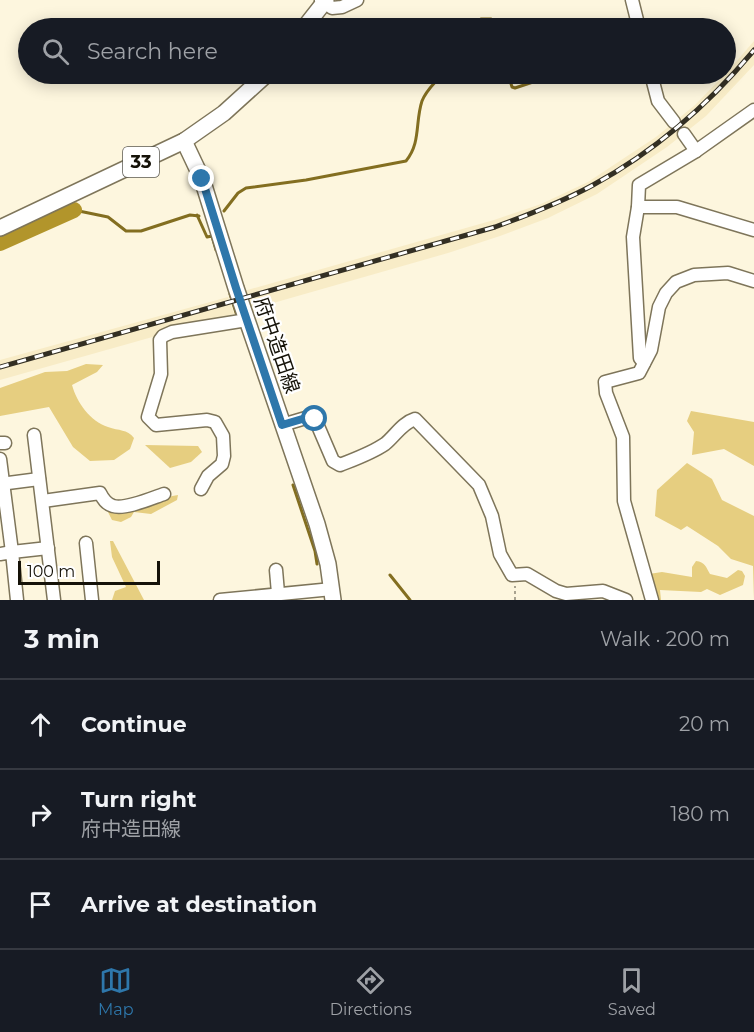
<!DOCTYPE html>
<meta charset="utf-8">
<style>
:root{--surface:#171b24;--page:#20242c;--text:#f1f3f6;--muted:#9ea1a6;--line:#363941;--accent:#2e77ab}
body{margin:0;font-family:Montserrat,"Noto Sans JP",sans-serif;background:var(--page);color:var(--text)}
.scale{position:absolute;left:18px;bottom:15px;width:142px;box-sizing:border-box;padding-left:6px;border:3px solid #151208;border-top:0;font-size:16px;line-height:21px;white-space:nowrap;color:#151208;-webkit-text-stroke:4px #fff;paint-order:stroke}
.stop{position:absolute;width:18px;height:18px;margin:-14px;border:4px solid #2e77ab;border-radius:50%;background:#fff}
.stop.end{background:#2e77ab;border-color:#fff;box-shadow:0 2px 6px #0008}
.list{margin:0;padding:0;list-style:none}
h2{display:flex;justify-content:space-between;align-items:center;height:78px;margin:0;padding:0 24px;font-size:26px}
h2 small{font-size:20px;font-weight:400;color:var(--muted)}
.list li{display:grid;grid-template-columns:39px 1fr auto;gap:18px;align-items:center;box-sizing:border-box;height:90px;padding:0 24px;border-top:2px solid var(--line)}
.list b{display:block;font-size:22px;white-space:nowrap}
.list p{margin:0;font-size:20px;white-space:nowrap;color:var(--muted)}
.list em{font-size:20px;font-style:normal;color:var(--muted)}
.icon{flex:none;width:33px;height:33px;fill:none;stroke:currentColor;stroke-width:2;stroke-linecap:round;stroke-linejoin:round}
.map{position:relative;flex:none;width:754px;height:600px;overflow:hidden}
.search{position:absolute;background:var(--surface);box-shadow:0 3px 15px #0003;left:18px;right:18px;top:18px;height:66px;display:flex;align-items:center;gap:15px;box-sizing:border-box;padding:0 21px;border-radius:33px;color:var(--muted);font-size:22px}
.sheet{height:348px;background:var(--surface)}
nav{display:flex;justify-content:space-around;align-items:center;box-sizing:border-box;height:84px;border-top:2px solid var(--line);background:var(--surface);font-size:16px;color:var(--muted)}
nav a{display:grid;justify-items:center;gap:3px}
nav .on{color:var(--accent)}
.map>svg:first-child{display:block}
.built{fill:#f8ecc7}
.green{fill:#e6ce80}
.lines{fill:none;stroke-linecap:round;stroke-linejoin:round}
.stream{stroke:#836e20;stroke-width:3}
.river{stroke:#b2952b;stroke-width:16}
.minor-casing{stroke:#7e755a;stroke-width:15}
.major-casing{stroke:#7e755a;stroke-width:18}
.path{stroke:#8d8877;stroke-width:1.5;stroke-dasharray:3 3;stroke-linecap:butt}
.minor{stroke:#fff;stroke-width:12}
.major{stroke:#fff;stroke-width:15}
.rail-casing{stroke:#332f23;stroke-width:5}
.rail{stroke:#fff;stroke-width:3;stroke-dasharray:9;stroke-linecap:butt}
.route{stroke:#2e77ab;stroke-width:8}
.labels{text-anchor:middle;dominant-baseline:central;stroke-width:4.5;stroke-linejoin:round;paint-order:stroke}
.shield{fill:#fff;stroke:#5b5952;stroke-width:1.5}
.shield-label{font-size:18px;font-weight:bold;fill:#151208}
.street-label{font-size:20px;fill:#151208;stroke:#fff}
</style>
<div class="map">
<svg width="754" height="600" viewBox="0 0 754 600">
<rect width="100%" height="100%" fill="#fdf6de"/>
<!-- built -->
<g class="built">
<polygon points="754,41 754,65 706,116 667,147 597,194 548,218 500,236 448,253 249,310 244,291 494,220 541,204 588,182 656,137 695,105 728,71"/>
<polygon points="228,297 234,314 0,380 0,360"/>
</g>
<!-- green -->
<g class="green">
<path d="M86 364 103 365 97 372 72 385C77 403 90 421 108 427 119 431 127 429 134 438L130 449 114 460 90 461 73 447 49 407 0 416V388L45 372 67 371Z"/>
<polygon points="691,411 754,422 754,466 724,449 692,455 694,432 687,421"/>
<polygon points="145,445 198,446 202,452 191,462 170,468"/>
<polygon points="687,463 712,479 722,500 754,516 754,600 753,566 731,559 718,546 687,526 681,530 655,516 657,490"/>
<polygon points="178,495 177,500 151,514 134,512 131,517 121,522 112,520 106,508"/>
<polygon points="110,541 113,541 144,600 112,600 115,591 126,587 112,557"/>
<path d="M696 561C705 562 706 567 710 574L727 578 738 570 742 571 745 576 743 585 720 595 707 589 701 592 660 590 661 600H654L649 574 662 572 692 577V567Z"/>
</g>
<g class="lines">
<!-- stream -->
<g class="stream">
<polyline points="468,28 481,19 491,19 494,28"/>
<polyline points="508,74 512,87 515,88 557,74"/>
<polyline points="74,210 108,217 126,231 141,231 190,215 199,216"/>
<path d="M224 211 238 193 246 188 306 180 406 161C421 143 415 122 422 101 426 90 435 83 442 74"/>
<polyline points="197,215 207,237 212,236 216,250"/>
<polyline points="230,294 238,319"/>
<polyline points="293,485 315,551 317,564"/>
<polyline points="390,575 410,600"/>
</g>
<!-- river -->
<polyline class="river" points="0,243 74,210"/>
<defs>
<g id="minor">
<polyline points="321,0 332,8 342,7 357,0"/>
<polyline points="632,0 639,28"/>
<polyline points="651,74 658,101 674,122"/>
<polyline points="684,134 696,151"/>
<polyline points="638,207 677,207 754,230"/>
<polyline points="644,363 640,358 633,237 638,207 639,185 696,151 754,110"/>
<path d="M282 425 309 417 315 419 333 461 340 465C355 459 372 453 385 444 395 436 402 423 415 419L479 485 492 516 500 554 512 575 527 574 556 591 566 594 603 591 626 600"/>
<polyline points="34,435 54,600"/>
<polyline points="0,443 5,443"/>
<polyline points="0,459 12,552 48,548"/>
<polyline points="0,484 39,479"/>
<polyline points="201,489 208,476 222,464 224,456 223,436 215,422 207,420 156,425 148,417 161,374 160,340 163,336 172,332 247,320"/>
<path d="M43 501 100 493C103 499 106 504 113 506 125 510 152 498 164 494"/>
<polyline points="86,543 92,600"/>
<polyline points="0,554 12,552 17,600"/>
<polyline points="276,570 278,593"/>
<polyline points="220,600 332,589"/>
<polyline points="652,600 624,501 623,437 606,393 605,382 639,373 651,350 659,307 666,293 676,282 694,275 728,273 754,281"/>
</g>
<g id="major">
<polyline points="304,28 326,0"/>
<polyline points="184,141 202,179 236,288 317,524 328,564 333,600"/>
<polyline points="0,228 184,141 224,113 267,74"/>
</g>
</defs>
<!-- minor casing -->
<use href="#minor" class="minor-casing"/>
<!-- major casing -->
<use href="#major" class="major-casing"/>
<!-- path -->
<polyline class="path" points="515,600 515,586"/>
<!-- minor -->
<use href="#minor" class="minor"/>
<!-- major -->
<use href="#major" class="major"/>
<defs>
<path id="rail" d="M0 367 495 227C528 215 562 202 593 185 655 151 709 104 754 50"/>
</defs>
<!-- rail casing -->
<use href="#rail" class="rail-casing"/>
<!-- rail -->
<use href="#rail" class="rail"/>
</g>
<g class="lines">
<!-- route -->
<polyline class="route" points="202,179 236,288 282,425 309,417 315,419"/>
</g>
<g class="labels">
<!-- shield labels -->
<rect class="shield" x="123" y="147" width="36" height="30" rx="4.5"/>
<g class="shield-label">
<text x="141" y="162">33</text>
</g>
<!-- street labels -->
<g class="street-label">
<text transform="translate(277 345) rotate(71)">府中造田線</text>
</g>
</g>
</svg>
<div class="scale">100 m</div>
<div class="stop" style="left:315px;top:419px"></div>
<div class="stop end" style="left:202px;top:179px"></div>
<div class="search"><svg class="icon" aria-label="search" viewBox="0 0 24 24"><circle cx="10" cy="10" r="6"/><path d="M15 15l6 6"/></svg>Search here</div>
</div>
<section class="sheet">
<h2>3 min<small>Walk · 200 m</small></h2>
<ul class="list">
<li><svg class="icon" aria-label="ahead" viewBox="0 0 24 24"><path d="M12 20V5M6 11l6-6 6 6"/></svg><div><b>Continue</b></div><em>20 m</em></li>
<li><svg class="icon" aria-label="right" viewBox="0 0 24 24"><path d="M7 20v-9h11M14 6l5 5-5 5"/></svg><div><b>Turn right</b><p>府中造田線</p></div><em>180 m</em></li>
<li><svg class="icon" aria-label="arrive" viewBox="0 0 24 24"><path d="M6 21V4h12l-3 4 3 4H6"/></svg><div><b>Arrive at destination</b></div></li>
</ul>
</section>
<nav>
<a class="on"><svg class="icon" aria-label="map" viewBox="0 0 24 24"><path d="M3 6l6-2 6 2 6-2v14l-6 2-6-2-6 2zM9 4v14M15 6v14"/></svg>Map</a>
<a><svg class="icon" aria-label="directions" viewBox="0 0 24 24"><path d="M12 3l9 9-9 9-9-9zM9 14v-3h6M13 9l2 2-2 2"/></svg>Directions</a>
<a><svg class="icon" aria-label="saved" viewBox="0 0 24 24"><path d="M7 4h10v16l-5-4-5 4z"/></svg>Saved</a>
</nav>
